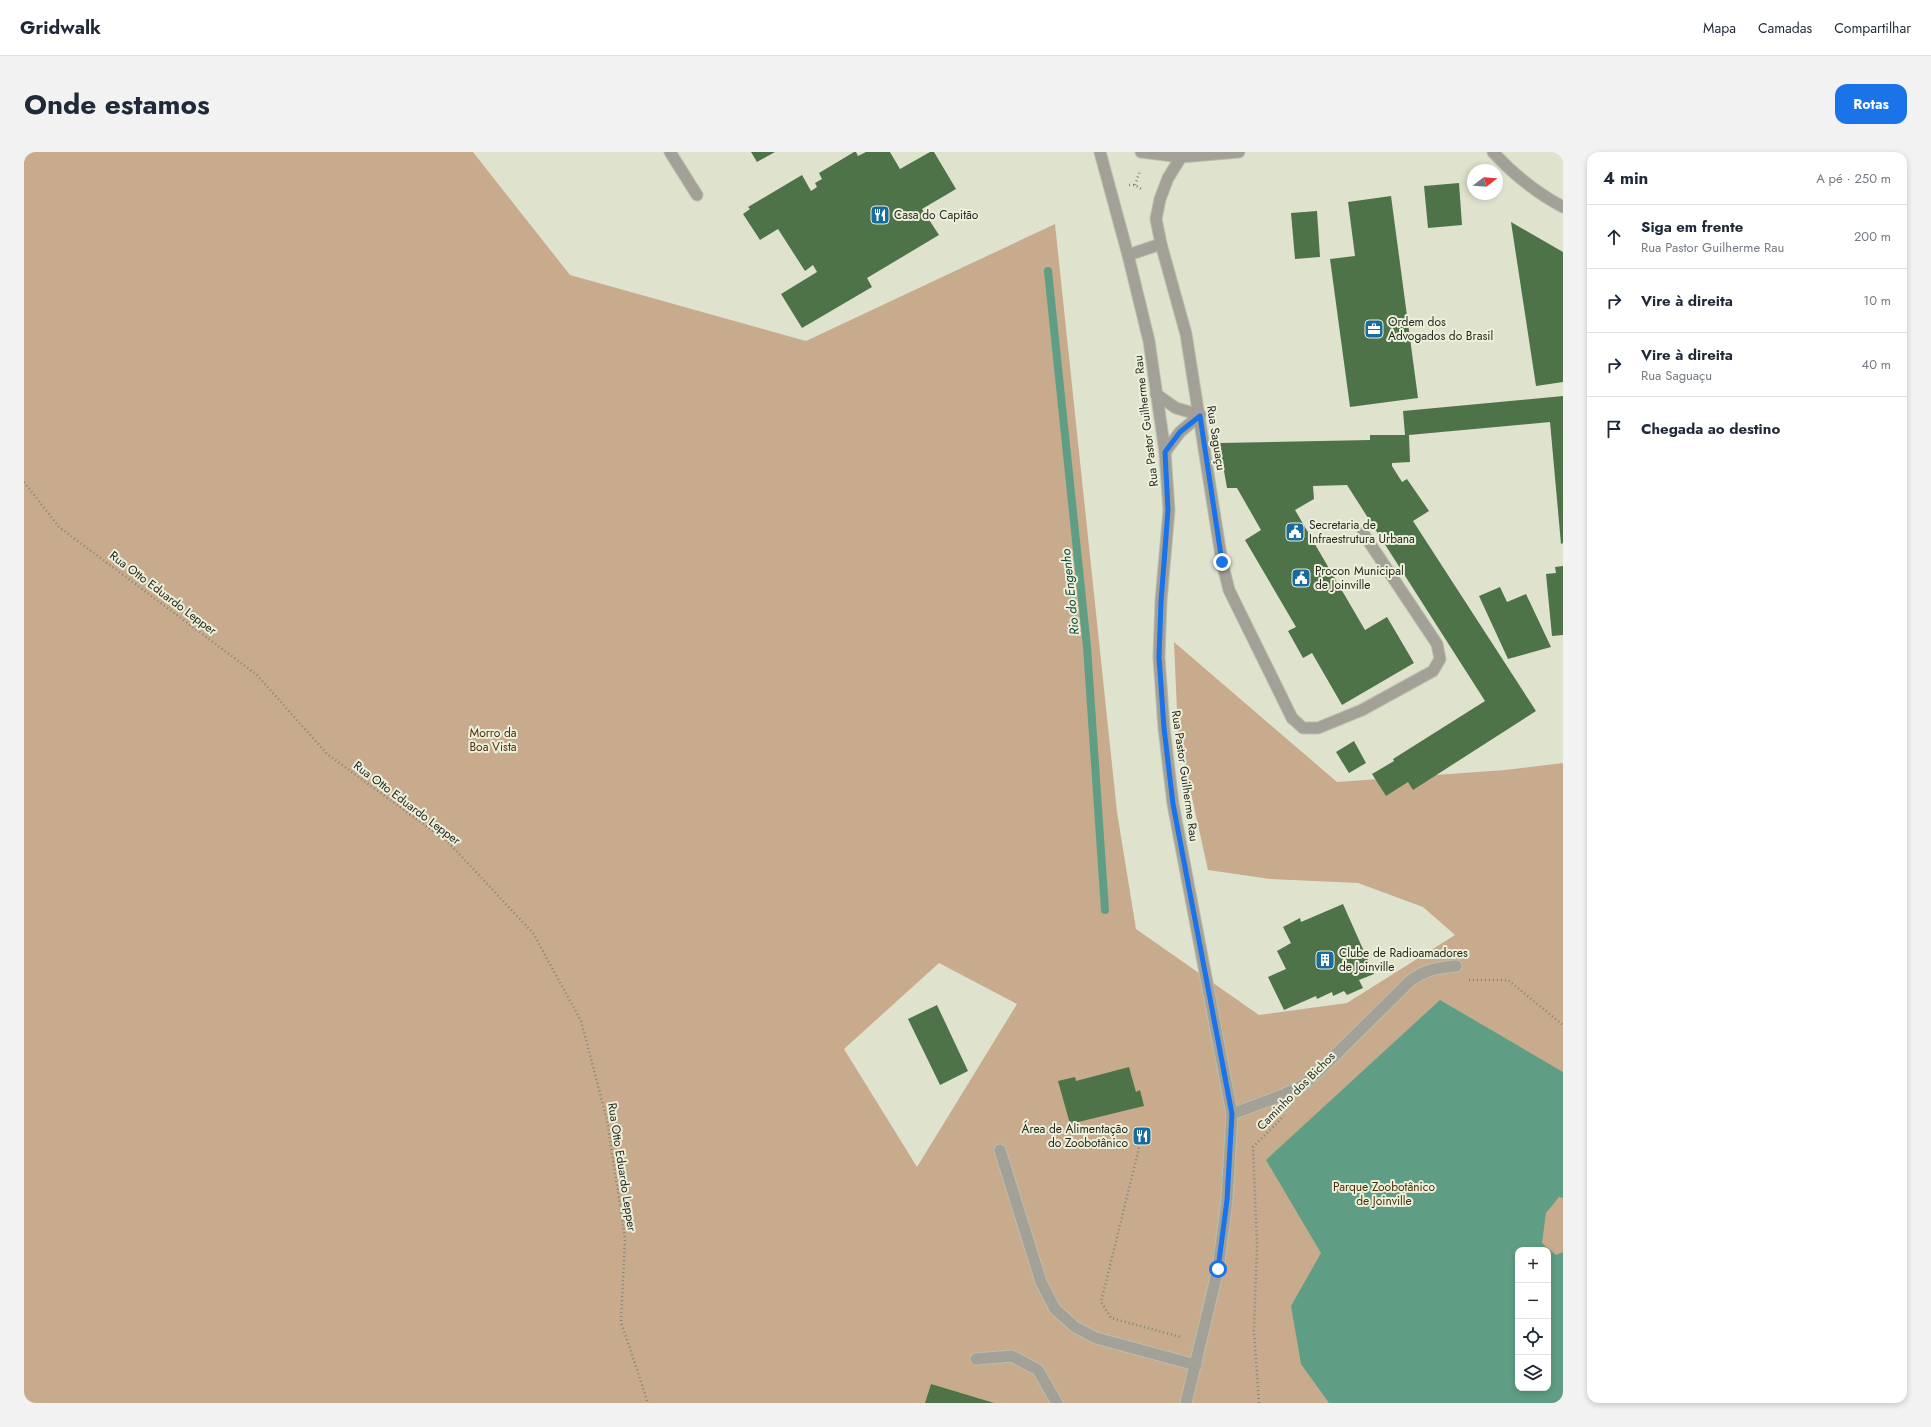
<!DOCTYPE html>
<html lang="pt">
<meta charset="utf-8">
<style>
:root{--surface:#fff;--page:#f2f2f3;--text:#1f2937;--muted:#747a83;--line:#e0e1e3;--accent:#1a73e8}
body{margin:0;font-family:Jost,sans-serif;background:var(--page);color:var(--text)}
.controls{position:absolute;right:12px;bottom:12px;display:grid;overflow:hidden;border-radius:8px;box-shadow:0 2px 6px #0003}
.controls button{width:36px;height:36px;display:grid;place-items:center;padding:0;border:0;border-bottom:1px solid var(--line);background:var(--surface);color:var(--text);font:20px sans-serif}
.compass{position:absolute;left:1443px;top:12px;width:36px;height:36px;border-radius:50%;background:var(--surface);box-shadow:0 2px 6px #0003;rotate:73deg}
.stop{position:absolute;width:12px;height:12px;margin:-9px;border:3px solid #1a73e8;border-radius:50%;background:#fff}
.stop.end{background:#1a73e8;border-color:#fff;box-shadow:0 1px 4px #0008}
.list{margin:0;padding:0;list-style:none}
h2{display:flex;justify-content:space-between;align-items:center;height:52px;margin:0;padding:0 16px;font-size:17px}
h2 small{font-size:13px;font-weight:400;color:var(--muted)}
.list li{display:grid;grid-template-columns:26px 1fr auto;gap:12px;align-items:center;box-sizing:border-box;height:64px;padding:0 16px;border-top:1px solid var(--line)}
.list b{display:block;font-size:15px;white-space:nowrap}
.list p{margin:0;font-size:13px;white-space:nowrap;color:var(--muted)}
.list em{font-size:13px;font-style:normal;color:var(--muted)}
.icon{flex:none;width:22px;height:22px;fill:none;stroke:currentColor;stroke-width:2;stroke-linecap:round;stroke-linejoin:round}
.map{position:relative;flex:none;width:1539px;height:1251px;overflow:hidden;border-radius:12px}
header{display:flex;align-items:center;gap:24px;box-sizing:border-box;height:56px;padding:0 20px;background:var(--surface);border-bottom:1px solid var(--line)}
header strong{font-size:19px}
nav{display:flex;gap:22px;margin-inline-start:auto;font-size:14px}
.intro{display:flex;align-items:center;justify-content:space-between;box-sizing:border-box;height:96px;padding:0 24px}
h1{margin:0;font-size:28px}
.button{padding:10px 18px;border-radius:12px;background:var(--accent);color:#fff;font-size:14px;font-weight:700}
main{display:flex;gap:24px;padding:0 24px}
aside{flex:1;background:var(--surface);border-radius:12px;box-shadow:0 2px 6px #0003}
.map>svg:first-child{display:block}
.green{fill:#c8ab8d;fill-rule:evenodd}
.water{fill:#5f9e84;fill-rule:evenodd}
.lines{fill:none;stroke-linecap:round;stroke-linejoin:round}
.stream{stroke:#5f9e84;stroke-width:8}
.building{fill:#4f7349}
.service-casing{stroke:#babeab;stroke-width:13}
.minor-casing{stroke:#babeab;stroke-width:13}
.path{stroke:#828476;stroke-width:2.5;stroke-dasharray:1 3;stroke-linecap:butt}
.service{stroke:#a3a098;stroke-width:11}
.minor{stroke:#a3a098;stroke-width:11}
.route{stroke:#1a73e8;stroke-width:5}
.labels{text-anchor:middle;dominant-baseline:central;stroke-width:4;stroke-linejoin:round;paint-order:stroke}
.poi-label{font-size:12px;fill:#282921;stroke:#ecf0db;text-anchor:start}
.street-label{font-size:12px;fill:#282921;stroke:#ecf0db}
.park-label{font-size:12px;fill:#4c2f0c;stroke:#ecf0db}
.water-label{font-size:13px;font-style:italic;fill:#033c2b;stroke:#ecf0db}
</style>
<header>
<strong>Gridwalk</strong>
<nav><a>Mapa</a><a>Camadas</a><a>Compartilhar</a></nav>
</header>
<div class="intro"><h1>Onde estamos</h1><a class="button">Rotas</a></div>
<main>
<div class="map">
<svg width="1539" height="1251" viewBox="0 0 1539 1251">
<rect width="100%" height="100%" fill="#dfe3ce"/>
<!-- green -->
<path class="green" d="M0 0H449L546 123 782 189 1031 72 1093 660 1112 777 1235 863 1323 851 1431 783 1399 755 1334 731 1246 727 1184 718 1154 583 1150 490 1313 630 1481 618 1539 611V1251H0ZM915 811 993 852 893 1015 820 897ZM1494 1098H1524V1236H1494Z"/>
<!-- water -->
<path class="water" d="M1416 848 1539 920V1046L1535 1045 1522 1061 1518 1091 1532 1103 1539 1100V1251H1305L1277 1212 1267 1154 1297 1101 1242 1008ZM1494 1098H1524V1236H1494Z"/>
<g class="lines">
<!-- stream -->
<polyline class="stream" points="1024,119 1063,495 1081,758"/>
</g>
<!-- building -->
<g class="building">
<polygon points="727,0 751,0 733,10"/>
<polygon points="830,0 832,0 834,4 842,0 866,0 876,17 906,0 910,0 932,37 898,57 915,83 843,126 848,135 778,176 757,142 793,120 789,113 781,119 754,77 736,88 719,62 726,57 724,55 778,23 787,39 793,35 791,31 798,27 795,21"/>
<polygon points="1435,31 1438,73 1404,76 1400,34"/>
<polygon points="1367,44 1394,246 1326,255 1306,107 1331,104 1324,50"/>
<polygon points="1293,59 1296,105 1271,107 1267,61"/>
<polygon points="1487,70 1539,100 1539,230 1512,234"/>
<polygon points="1539,244 1539,391 1537,392 1526,270 1385,283 1386,310 1368,311 1368,314 1378,330 1383,327 1405,359 1389,369 1512,559 1389,638 1384,630 1362,644 1348,622 1370,609 1369,607 1461,549 1323,333 1289,334 1290,347 1271,358 1341,478 1363,465 1390,511 1318,553 1288,501 1279,506 1264,479 1272,475 1221,388 1237,378 1213,336 1203,336 1195,291 1346,288 1346,283 1381,283 1379,259"/>
<polygon points="1539,414 1539,483 1528,484 1522,422 1532,421 1531,415"/>
<polygon points="1476,435 1483,450 1502,442 1527,495 1484,507 1455,444"/>
<polygon points="1330,589 1342,611 1325,621 1312,600"/>
<polygon points="1319,752 1350,822 1335,828 1339,836 1323,843 1320,839 1309,844 1308,840 1293,847 1292,844 1260,858 1244,825 1262,817 1253,799 1267,791 1259,775 1276,766 1277,770"/>
<polygon points="913,853 944,919 916,933 884,867"/>
<polygon points="1105,915 1112,940 1116,938 1120,954 1046,972 1034,929 1051,925 1052,929"/>
<polygon points="907,1232 970,1251 901,1251"/>
</g>
<g class="lines">
<defs>
<g id="service">
<polyline points="646,0 673,43"/>
<polyline points="1268,566 1279,576 1294,576 1338,558 1409,519 1416,507 1413,492 1339,381"/>
<polyline points="976,998 1017,1130 1031,1157 1051,1175 1072,1186 1172,1213"/>
<polyline points="952,1207 988,1204 1014,1218 1033,1251"/>
</g>
<g id="minor">
<polyline points="1076,0 1104,103 1125,189 1141,300 1145,358 1137,449 1135,505 1140,576 1149,652 1208,962 1203,1048 1194,1117 1162,1251"/>
<polyline points="1117,0 1157,5 1215,0"/>
<path d="M1469 0C1490 23 1511 40 1539 55"/>
<polyline points="1157,5 1144,26 1136,47 1132,67 1137,92 1162,182 1198,410 1205,438 1268,566"/>
<polyline points="1104,103 1137,92"/>
<polyline points="1132,242 1152,256 1176,263"/>
<polyline points="1141,300 1156,280 1176,263"/>
<path d="M1208 962 1259 943 1279 933 1296 918 1386 829C1402 817 1413 816 1432 814"/>
</g>
</defs>
<!-- service casing -->
<use href="#service" class="service-casing"/>
<!-- minor casing -->
<use href="#minor" class="minor-casing"/>
<!-- path -->
<g class="path">
<polyline points="1105,33 1111,33 1119,38"/>
<polyline points="1111,33 1116,19"/>
<polyline points="0,330 35,375 233,523 303,602 424,690 509,781 557,869 583,968 601,1087 597,1170 624,1251"/>
<polyline points="1445,828 1484,828 1539,873"/>
<polyline points="1118,984 1077,1150 1087,1166 1157,1185"/>
<polyline points="1235,1251 1230,1179 1233,1093 1229,995 1260,964"/>
</g>
<!-- service -->
<use href="#service" class="service"/>
<!-- minor -->
<use href="#minor" class="minor"/>
</g>
<g class="lines">
<!-- route -->
<polyline class="route" points="1194,1117 1203,1048 1208,962 1149,652 1140,576 1135,505 1137,450 1144,358 1141,300 1156,280 1176,264 1198,410"/>
</g>
<!-- icons -->
<defs>
<symbol id="restaurant-square" viewBox="-11 -11 22 22"><rect x="-9" y="-9" width="18" height="18" rx="4" fill="#176c9d" stroke="#ecf0db"/><path d="M-5-6h1v4h1v-4h1v4h1v-4h1v5L-1.5 .5V6h-2V.5L-5-1ZM5-6V6H3V1.5H1.5Q1.5-4 5-6Z" fill="#fff"/></symbol>
<symbol id="office-square" viewBox="-11 -11 22 22"><rect x="-9" y="-9" width="18" height="18" rx="4" fill="#176c9d" stroke="#ecf0db"/><path d="M-6-3h4V-5.5h4V-3h4V5H-6ZM-1-4.5V-3h2v-1.5ZM-6 0V1H6V0Z" fill="#fff"/></symbol>
<symbol id="civic-square" viewBox="-11 -11 22 22"><rect x="-9" y="-9" width="18" height="18" rx="4" fill="#176c9d" stroke="#ecf0db"/><path d="M-.6-6.5H3V-4.5H.6V-3L4-1V1h2V6H-6V1h2V-1L-.6-3ZM-1.2 2.5V6h2.4V2.5Z" fill="#fff"/></symbol>
<symbol id="building-square" viewBox="-11 -11 22 22"><rect x="-9" y="-9" width="18" height="18" rx="4" fill="#176c9d" stroke="#ecf0db"/><path d="M-4-6H4V6H1V3H-1V6H-4ZM-2.5-4.3h1.7v1.8h-1.7ZM.8-4.3h1.7v1.8H.8ZM-2.5-1h1.7V.8h-1.7ZM.8-1h1.7V.8H.8Z" fill="#fff"/></symbol>
</defs>
<g fill-rule="evenodd">
<use href="#restaurant-square" x="845" y="52" width="22" height="22"/>
<use href="#office-square" x="1339" y="166" width="22" height="22"/>
<use href="#civic-square" x="1260" y="369" width="22" height="22"/>
<use href="#civic-square" x="1266" y="415" width="22" height="22"/>
<use href="#building-square" x="1290" y="797" width="22" height="22"/>
<use href="#restaurant-square" x="1107" y="973" width="22" height="22"/>
</g>
<g class="labels">
<!-- poi labels -->
<g class="poi-label">
<text x="870" y="63">Casa do Capitão</text>
<text x="1364" y="170">Ordem dos<tspan x="1364" dy="14">Advogados do Brasil</tspan></text>
<text x="1285" y="373">Secretaria de<tspan x="1285" dy="14">Infraestrutura Urbana</tspan></text>
<text x="1291" y="419">Procon Municipal<tspan x="1291" dy="14">de Joinville</tspan></text>
<text x="1315" y="801">Clube de Radioamadores<tspan x="1315" dy="14">de Joinville</tspan></text>
<text x="1104" y="977" text-anchor="end">Área de Alimentação<tspan x="1104" dy="14">do Zoobotânico</tspan></text>
</g>
<!-- street labels -->
<g class="street-label">
<text transform="translate(1122 269) rotate(-97)">Rua Pastor Guilherme Rau</text>
<text transform="translate(1192 286) rotate(81)">Rua Saguaçu</text>
<text transform="translate(139 441) rotate(37)">Rua Otto Eduardo Lepper</text>
<text transform="translate(1161 624) rotate(82)">Rua Pastor Guilherme Rau</text>
<text transform="translate(383 651) rotate(37)">Rua Otto Eduardo Lepper</text>
<text transform="translate(1272 939) rotate(-45)">Caminho dos Bichos</text>
<text transform="translate(598 1015) rotate(81)">Rua Otto Eduardo Lepper</text>
</g>
<!-- park labels -->
<g class="park-label">
<text x="469" y="581">Morro da<tspan x="469" dy="14">Boa Vista</tspan></text>
<text x="1360" y="1035">Parque Zoobotânico<tspan x="1360" dy="14">de Joinville</tspan></text>
</g>
<!-- water labels -->
<g class="water-label">
<text transform="translate(1046 440) rotate(-96)">Rio do Engenho</text>
</g>
</g>
</svg>
<div class="controls">
<button>+</button>
<button>−</button>
<button><svg class="icon" aria-label="locate" viewBox="0 0 24 24"><circle cx="12" cy="12" r="6"/><path d="M12 2v4M12 18v4M2 12h4M18 12h4"/></svg></button>
<button><svg class="icon" aria-label="layers" viewBox="0 0 24 24"><path d="M12 4l9 5-9 5-9-5zM3 14l9 5 9-5"/></svg></button>
</div>
<svg class="compass" viewBox="-18 -18 36 36"><path d="M0-13l5 13h-10z" fill="#e53935"/><path d="M0 13l5-13h-10z" fill="#747a83"/></svg>
<div class="stop" style="left:1194px;top:1117px"></div>
<div class="stop end" style="left:1198px;top:410px"></div>
</div>
<aside>
<h2>4 min<small>A pé · 250 m</small></h2>
<ul class="list">
<li><svg class="icon" aria-label="ahead" viewBox="0 0 24 24"><path d="M12 20V5M6 11l6-6 6 6"/></svg><div><b>Siga em frente</b><p>Rua Pastor Guilherme Rau</p></div><em>200 m</em></li>
<li><svg class="icon" aria-label="right" viewBox="0 0 24 24"><path d="M7 20v-9h11M14 6l5 5-5 5"/></svg><div><b>Vire à direita</b></div><em>10 m</em></li>
<li><svg class="icon" aria-label="right" viewBox="0 0 24 24"><path d="M7 20v-9h11M14 6l5 5-5 5"/></svg><div><b>Vire à direita</b><p>Rua Saguaçu</p></div><em>40 m</em></li>
<li><svg class="icon" aria-label="arrive" viewBox="0 0 24 24"><path d="M6 21V4h12l-3 4 3 4H6"/></svg><div><b>Chegada ao destino</b></div></li>
</ul>
</aside>
</main>
